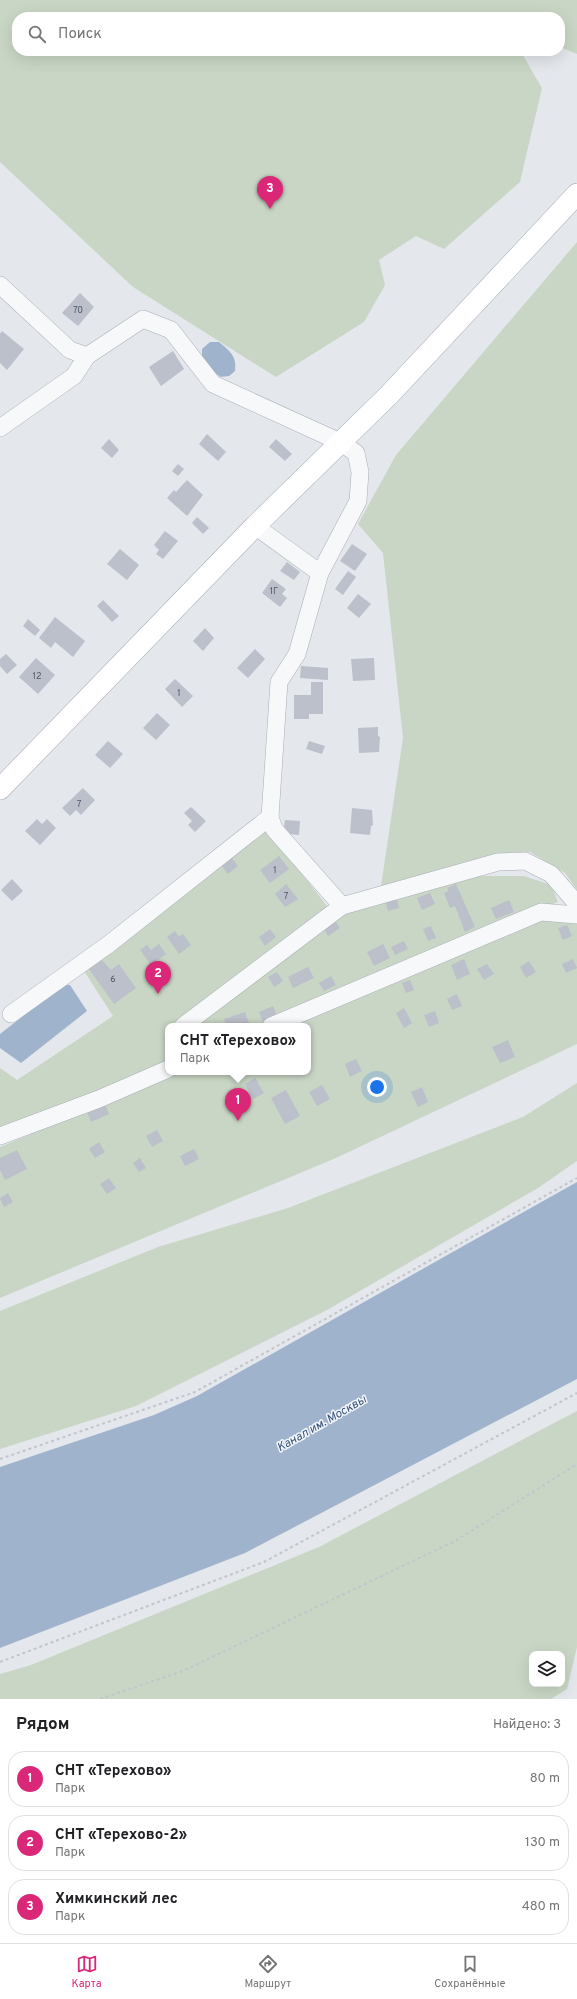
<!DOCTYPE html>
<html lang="ru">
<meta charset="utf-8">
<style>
:root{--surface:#fff;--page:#f2f2f2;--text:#202124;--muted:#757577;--line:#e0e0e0;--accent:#db2777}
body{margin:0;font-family:Overpass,sans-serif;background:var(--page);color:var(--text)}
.controls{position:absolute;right:12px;bottom:12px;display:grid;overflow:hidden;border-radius:8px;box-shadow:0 4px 16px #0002}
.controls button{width:36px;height:36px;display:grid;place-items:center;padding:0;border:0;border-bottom:1px solid var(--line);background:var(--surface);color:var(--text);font:20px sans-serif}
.you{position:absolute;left:377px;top:1087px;width:14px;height:14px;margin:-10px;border:3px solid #fff;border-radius:50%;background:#1a73e8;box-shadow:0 0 0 6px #1a73e833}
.badge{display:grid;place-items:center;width:26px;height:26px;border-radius:50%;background:var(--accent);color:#fff;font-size:13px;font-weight:700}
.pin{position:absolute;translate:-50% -33px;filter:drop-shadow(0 1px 2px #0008)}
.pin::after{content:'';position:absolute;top:21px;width:14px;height:12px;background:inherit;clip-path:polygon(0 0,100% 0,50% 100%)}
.popup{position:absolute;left:165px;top:1023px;width:146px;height:52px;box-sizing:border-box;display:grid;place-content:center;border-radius:8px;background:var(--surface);filter:drop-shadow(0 1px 3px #0005);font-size:13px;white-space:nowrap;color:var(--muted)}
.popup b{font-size:15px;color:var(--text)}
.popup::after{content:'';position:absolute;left:50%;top:100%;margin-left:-8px;border:8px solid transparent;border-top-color:var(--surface)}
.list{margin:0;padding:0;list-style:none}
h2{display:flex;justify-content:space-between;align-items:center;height:52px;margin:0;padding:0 16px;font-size:17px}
h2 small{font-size:13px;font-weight:400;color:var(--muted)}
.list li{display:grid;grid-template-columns:26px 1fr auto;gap:12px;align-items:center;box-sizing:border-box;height:56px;margin:0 8px 8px;padding:0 8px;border:1px solid var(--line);border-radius:16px}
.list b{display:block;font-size:15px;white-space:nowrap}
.list p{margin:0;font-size:13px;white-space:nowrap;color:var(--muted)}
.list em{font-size:13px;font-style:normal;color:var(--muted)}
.icon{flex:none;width:22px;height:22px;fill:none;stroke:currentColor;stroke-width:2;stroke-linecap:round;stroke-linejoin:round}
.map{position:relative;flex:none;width:577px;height:1699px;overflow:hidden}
.search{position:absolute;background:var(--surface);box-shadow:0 4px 16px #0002;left:12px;right:12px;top:12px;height:44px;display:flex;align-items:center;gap:10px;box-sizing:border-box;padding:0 14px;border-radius:16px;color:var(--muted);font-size:15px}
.sheet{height:244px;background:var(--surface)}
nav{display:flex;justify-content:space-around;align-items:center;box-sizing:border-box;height:56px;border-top:1px solid var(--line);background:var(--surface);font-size:11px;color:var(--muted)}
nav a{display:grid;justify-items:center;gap:2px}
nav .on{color:var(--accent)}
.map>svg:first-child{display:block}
.green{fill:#c9d6c5;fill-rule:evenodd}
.water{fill:#9fb4cc}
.building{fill:#bbc0ca}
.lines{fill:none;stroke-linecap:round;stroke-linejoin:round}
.minor-casing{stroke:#a9aeb7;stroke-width:18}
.major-casing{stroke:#a3abb8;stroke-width:22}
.path{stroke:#c2c5cb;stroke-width:2;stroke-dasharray:3 3;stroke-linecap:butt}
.minor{stroke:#f7f8fa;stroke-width:17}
.major{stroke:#fff;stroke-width:21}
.labels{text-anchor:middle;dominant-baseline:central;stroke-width:3;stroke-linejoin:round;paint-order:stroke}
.number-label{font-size:9px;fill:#4f5766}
.water-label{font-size:12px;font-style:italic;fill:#34527a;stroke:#f4f6f9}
</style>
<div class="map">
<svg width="577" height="1699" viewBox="0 0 577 1699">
<rect width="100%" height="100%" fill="#e4e7ec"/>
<!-- green -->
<g class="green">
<polygon points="0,0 577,0 577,54 560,47 560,17 17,17 17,51 523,51 521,52 542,88 520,182 444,249 416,236 379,260 385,285 364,322 276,377 133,287 0,162"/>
<polygon points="577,242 577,890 565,873 530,852 500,853 381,886 403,738 383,553 358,524 396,455"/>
<polygon points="266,827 330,910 174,1026 168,1026 168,1031 164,1034 168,1038 168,1062 0,1129 0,1068 17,1080 113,1016 84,971"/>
<polygon points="478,876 524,876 551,885 558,902 256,1026 193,1026 353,907"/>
<polygon points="577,907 577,1044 336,1158 0,1298 0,1147 178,1072 308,1072 308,1026 288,1026 540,920"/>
<polygon points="577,1083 577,1161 538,1188 327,1310 136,1406 0,1449 0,1311 158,1247 288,1208 523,1117"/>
<path d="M577 1411V1647L567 1689 551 1699H0V1674L31 1665 319 1547ZM532 1654H562V1684H532Z"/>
</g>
<!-- water -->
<g class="water">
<path d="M210 342H219C230 351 237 356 235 371L229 376 221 377 213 372 202 358V349Z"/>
<polygon points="63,985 70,985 87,1011 21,1063 0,1048 0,1034"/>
<polygon points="577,1182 577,1379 245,1553 0,1648 0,1467 154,1415 197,1396"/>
</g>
<!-- building -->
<g class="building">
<polygon points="80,293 94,307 78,326 62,313"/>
<polygon points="2,331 24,349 7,370 0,363 0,334"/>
<polygon points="173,351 184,369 161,386 149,367"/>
<polygon points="207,434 226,452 218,461 199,444"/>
<polygon points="109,439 119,450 112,458 101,448"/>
<polygon points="276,439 292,454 285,461 269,447"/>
<polygon points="178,464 184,469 178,476 172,471"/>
<polygon points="187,480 203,495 187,516 167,498 174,490 176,492"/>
<polygon points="197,517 209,528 203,534 192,523"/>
<polygon points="165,531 178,541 163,559 156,554 159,550 154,545"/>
<polygon points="352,544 367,554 355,571 340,561"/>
<polygon points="120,549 139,565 127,580 107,564"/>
<polygon points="287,562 300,572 294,580 280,571"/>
<polygon points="348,571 356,577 343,595 335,589"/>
<polygon points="272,579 286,589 282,594 287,598 280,607 262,593"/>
<polygon points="358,594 371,604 359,618 347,608"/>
<polygon points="103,600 119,616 112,622 97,606"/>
<polygon points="55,617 85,641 73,657 55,642 51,648 39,638"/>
<polygon points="28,619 40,630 35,636 23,626"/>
<polygon points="205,628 214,638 203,651 193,641"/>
<polygon points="255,649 265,659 248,678 237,668"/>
<polygon points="6,654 17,665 7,674 0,666 0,659"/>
<polygon points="36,658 55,675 38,694 19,677"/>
<polygon points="374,658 375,680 353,681 351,659"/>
<polygon points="301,666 328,668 328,680 300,678"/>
<polygon points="175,679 193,696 182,707 165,689"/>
<polygon points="311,682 323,682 323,714 309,714 309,719 294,719 294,695 311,695"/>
<polygon points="157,713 170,725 156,740 143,728"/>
<polygon points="378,727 378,736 380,737 379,752 359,753 358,728"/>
<polygon points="108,741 123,754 110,768 95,755"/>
<polygon points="309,741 325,746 322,754 306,749"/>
<polygon points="83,788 95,800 81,815 76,810 70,816 62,808"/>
<polygon points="191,807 206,821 195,832 188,825 192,821 184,813"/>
<polygon points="352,808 372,810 373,825 371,826 370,835 350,833"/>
<polygon points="37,819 42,824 47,819 56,828 40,845 25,831"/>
<polygon points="285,820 300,821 299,835 289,834 284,827"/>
<polygon points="279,856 289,869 270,883 260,870"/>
<polygon points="232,858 238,866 228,874 222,866"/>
<polygon points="12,879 23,891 12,901 1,890"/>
<polygon points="286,884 298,899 285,907 275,894"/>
<polygon points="456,884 475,927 465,932 455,906 450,908 444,893 449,891 447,888"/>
<polygon points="430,893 435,904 422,910 417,898"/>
<polygon points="397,899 399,908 388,911 386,902"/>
<polygon points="509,900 514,912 496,919 491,908"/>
<polygon points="336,922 340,928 328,936 324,929"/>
<polygon points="567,925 572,936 563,940 558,928"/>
<polygon points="431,926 436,938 428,941 423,929"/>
<polygon points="270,929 276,937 265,946 259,937"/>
<polygon points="175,931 179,937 183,934 191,945 179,954 167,937"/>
<polygon points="404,941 408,949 395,955 391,947"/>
<polygon points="159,944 166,954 151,965 140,950 147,945 151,950"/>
<polygon points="383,944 390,958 374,966 367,952"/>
<polygon points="464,959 470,974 457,980 451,965"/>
<polygon points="573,959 577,968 566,973 562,964"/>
<polygon points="102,960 111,970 119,964 136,988 114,1004 89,969"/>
<polygon points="529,961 536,972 526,978 520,967"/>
<polygon points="487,964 494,974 484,980 477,969"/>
<polygon points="308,967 314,978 293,988 288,977"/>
<polygon points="277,972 283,981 274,987 268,977"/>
<polygon points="331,976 336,985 324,991 319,983"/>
<polygon points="410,980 414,990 406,993 402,983"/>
<polygon points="457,994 462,1006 452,1010 447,999"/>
<polygon points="273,1006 277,1016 263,1022 259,1012"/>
<polygon points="404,1008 412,1023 404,1028 396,1013"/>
<polygon points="435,1011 439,1023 429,1027 424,1015"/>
<polygon points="245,1012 249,1023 239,1026 227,1026 224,1019"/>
<polygon points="508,1040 515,1057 500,1063 492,1047"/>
<polygon points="356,1059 362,1071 350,1077 345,1064"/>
<polygon points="255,1078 264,1093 253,1099 245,1084"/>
<polygon points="322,1085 330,1099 317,1106 309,1092"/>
<polygon points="422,1087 428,1102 418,1107 411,1092"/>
<polygon points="286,1090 300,1116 285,1124 271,1098"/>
<polygon points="105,1104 109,1114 91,1122 87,1112"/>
<polygon points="157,1130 163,1141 152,1147 146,1136"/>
<polygon points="99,1142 105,1152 95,1158 89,1149"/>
<polygon points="194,1149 199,1159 185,1166 180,1156"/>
<polygon points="17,1150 27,1169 5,1180 0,1170 0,1158"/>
<polygon points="140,1158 146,1168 139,1172 133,1163"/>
<polygon points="109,1178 116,1188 107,1194 100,1184"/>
<polygon points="8,1193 13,1202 4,1207 0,1198"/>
</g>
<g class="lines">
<defs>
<g id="minor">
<polyline points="0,285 70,350 87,356"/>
<polyline points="0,428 74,376 87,356 143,319 171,330 213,384 340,442 356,453 360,472 358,501 320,573 297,654 279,682 270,817 109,944 11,1014"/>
<polyline points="255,526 320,573"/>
<polyline points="342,906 498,862 525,861 551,874 577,904"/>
<polyline points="183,1026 342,906 274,829 270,817"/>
<polyline points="271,1026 541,912 577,915"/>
<polyline points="0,1136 99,1099 168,1069"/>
</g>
<polyline id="major" points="0,789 255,526 389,395 577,194"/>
</defs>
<!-- minor casing -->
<use href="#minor" class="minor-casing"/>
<!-- major casing -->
<use href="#major" class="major-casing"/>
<!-- path -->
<g class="path">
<polyline points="0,1459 195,1392 577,1178"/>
<polyline points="0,1662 264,1562 577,1393"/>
<polyline points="100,1699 183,1671 457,1540 577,1464"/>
</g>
<!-- minor -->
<use href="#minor" class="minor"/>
<!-- major -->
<use href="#major" class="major"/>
</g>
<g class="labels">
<!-- number labels -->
<g class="number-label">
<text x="78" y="310">70</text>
<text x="274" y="591">1Г</text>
<text x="37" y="676">12</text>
<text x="179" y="693">1</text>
<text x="79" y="804">7</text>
<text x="275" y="870">1</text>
<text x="286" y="896">7</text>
<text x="113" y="979">6</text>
</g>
<!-- water labels -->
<g class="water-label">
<text transform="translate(322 1424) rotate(-30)">Канал им. Москвы</text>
</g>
</g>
</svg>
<div class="controls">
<button><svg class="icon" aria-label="layers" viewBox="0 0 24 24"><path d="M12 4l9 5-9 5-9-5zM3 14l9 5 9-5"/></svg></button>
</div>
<div class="you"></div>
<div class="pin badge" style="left:238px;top:1121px">1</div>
<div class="popup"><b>СНТ «Терехово»</b>Парк</div>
<div class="pin badge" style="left:158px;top:994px">2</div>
<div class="pin badge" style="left:270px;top:209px">3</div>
<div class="search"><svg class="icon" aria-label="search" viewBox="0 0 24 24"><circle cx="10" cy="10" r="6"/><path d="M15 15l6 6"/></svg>Поиск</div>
</div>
<section class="sheet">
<h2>Рядом<small>Найдено: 3</small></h2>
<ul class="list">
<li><span class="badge">1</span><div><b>СНТ «Терехово»</b><p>Парк</p></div><em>80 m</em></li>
<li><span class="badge">2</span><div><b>СНТ «Терехово-2»</b><p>Парк</p></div><em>130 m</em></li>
<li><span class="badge">3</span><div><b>Химкинский лес</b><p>Парк</p></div><em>480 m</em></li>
</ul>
</section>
<nav>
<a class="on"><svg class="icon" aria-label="map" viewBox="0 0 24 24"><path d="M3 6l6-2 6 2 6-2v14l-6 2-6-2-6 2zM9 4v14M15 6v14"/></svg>Карта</a>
<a><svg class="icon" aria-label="directions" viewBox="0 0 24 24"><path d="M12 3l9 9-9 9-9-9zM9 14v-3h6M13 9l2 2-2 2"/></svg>Маршрут</a>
<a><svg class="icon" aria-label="saved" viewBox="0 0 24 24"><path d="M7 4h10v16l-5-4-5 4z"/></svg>Сохранённые</a>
</nav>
